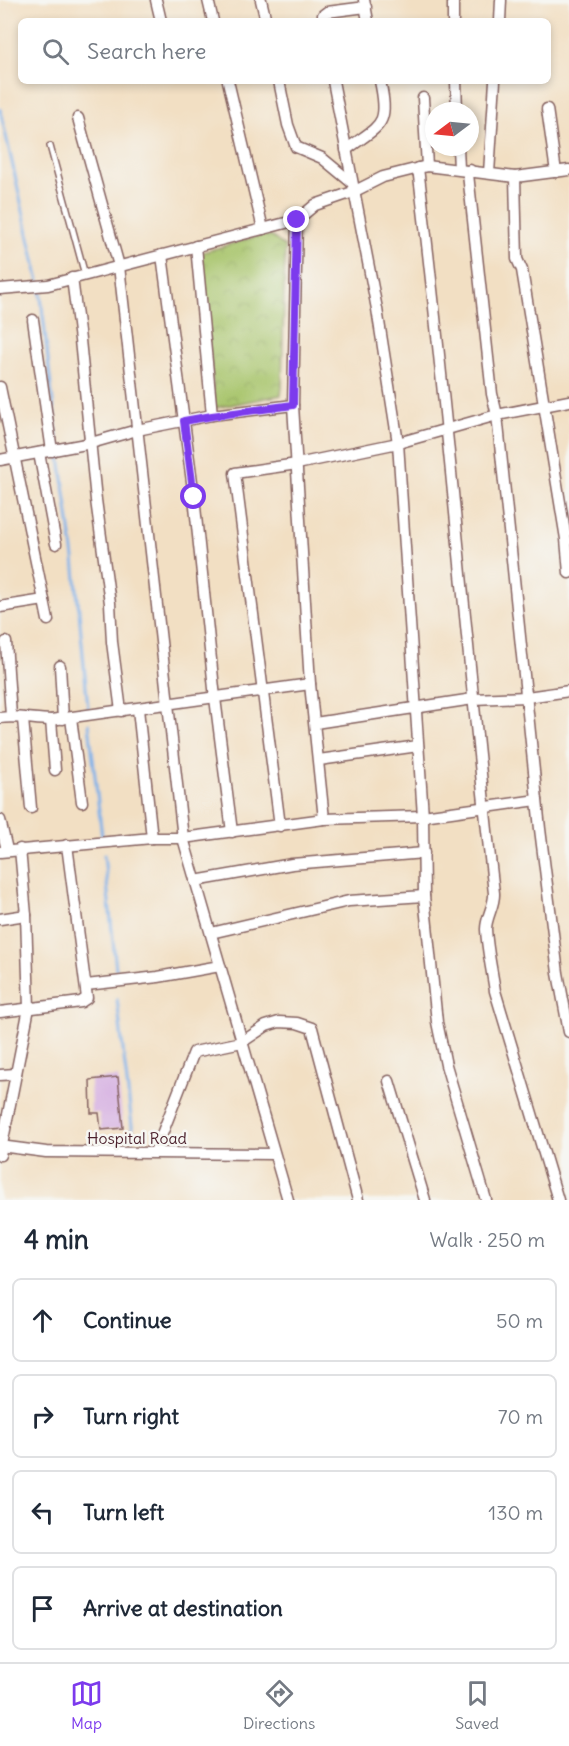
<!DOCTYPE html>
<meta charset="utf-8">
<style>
:root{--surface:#fff;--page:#f6f6f7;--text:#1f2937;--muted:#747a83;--line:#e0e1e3;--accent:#7c3aed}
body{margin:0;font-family:Delius,sans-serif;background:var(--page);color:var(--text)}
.compass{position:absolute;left:425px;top:102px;width:54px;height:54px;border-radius:50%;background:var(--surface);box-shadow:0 3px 9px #0003;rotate:254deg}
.stop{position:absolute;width:18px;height:18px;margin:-14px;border:4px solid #7c3aed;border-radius:50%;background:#fff}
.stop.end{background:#7c3aed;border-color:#fff;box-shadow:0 2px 6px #0008}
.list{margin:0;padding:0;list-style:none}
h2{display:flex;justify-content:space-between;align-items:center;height:78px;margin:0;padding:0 24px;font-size:26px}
h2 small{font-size:20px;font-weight:400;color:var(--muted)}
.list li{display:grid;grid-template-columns:39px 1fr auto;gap:18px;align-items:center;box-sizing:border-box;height:84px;margin:0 12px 12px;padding:0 12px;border:2px solid var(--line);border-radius:9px}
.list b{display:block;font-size:22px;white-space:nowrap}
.list em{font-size:20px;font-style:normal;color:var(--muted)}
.icon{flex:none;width:33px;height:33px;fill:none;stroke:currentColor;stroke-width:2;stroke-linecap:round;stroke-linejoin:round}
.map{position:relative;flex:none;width:569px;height:1200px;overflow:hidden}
.search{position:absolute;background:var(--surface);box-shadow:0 3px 9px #0003;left:18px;right:18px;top:18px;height:66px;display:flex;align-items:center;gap:15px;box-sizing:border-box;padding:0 21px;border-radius:9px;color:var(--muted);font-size:22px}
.sheet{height:462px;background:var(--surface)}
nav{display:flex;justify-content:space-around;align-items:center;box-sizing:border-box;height:84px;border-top:2px solid var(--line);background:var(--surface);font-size:16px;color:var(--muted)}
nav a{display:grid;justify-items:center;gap:3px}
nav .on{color:var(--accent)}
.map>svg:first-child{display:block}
.park{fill:url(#park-crowns);stroke:#78724b;stroke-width:1.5}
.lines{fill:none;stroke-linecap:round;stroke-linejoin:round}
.stream{stroke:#7cb0e9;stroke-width:3}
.building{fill:#d7b2e2}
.lane-casing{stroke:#856260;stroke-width:8}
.street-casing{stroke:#856260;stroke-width:13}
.lane{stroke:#fff;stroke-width:5}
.street{stroke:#fff;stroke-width:10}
.route{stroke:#7c3aed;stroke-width:8}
.labels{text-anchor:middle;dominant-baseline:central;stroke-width:5;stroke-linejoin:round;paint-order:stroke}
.street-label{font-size:16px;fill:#4a1f2b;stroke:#f6f6f2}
</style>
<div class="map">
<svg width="569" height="1200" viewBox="0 0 569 1200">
<defs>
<pattern id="park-crowns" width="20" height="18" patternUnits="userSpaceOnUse" patternTransform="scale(1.5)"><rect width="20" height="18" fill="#a7c46b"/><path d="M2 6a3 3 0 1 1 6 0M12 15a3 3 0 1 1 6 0" fill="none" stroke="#91a85d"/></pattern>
</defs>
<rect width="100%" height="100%" fill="#f6f6f2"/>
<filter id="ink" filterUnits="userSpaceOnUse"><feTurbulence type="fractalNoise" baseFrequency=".0167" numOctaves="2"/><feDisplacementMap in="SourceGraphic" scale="12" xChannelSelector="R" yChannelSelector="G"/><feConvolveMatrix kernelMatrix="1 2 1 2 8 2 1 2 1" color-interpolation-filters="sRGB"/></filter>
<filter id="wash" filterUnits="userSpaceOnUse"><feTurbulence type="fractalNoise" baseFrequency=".008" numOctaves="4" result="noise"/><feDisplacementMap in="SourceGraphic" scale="24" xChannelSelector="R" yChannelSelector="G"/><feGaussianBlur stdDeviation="1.35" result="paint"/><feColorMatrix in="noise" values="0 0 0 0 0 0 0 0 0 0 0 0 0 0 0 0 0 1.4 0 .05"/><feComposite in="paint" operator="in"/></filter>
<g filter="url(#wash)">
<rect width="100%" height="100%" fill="#f2dfc3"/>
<!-- park -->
<polygon class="park" points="261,235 271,236 285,247 282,387 281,395 215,408 200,253"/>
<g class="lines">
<!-- stream -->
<g class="stream">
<polyline points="0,109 39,282"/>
<polyline points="40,288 57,439"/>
<polyline points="60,457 74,558 88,708"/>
<polyline points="89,724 102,837"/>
<polyline points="104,855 116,969"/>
<polyline points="117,999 133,1134"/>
</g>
</g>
<g id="blocks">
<!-- building -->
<polygon class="building" points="118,1077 123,1128 101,1130 99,1113 91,1113 90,1080"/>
</g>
</g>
<g filter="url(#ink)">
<use href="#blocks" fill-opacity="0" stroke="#856260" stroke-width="1.5"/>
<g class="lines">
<defs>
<polyline id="lane" points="50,146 85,275"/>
<g id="street">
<polyline points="156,0 161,21"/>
<polyline points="208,0 213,21"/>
<polyline points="261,0 266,21"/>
<polyline points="364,0 368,21"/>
<polyline points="453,0 453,21"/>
<polyline points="322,21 323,15 327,12 366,7"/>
<polyline points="500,21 501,0"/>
<polyline points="228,81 263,229"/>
<polyline points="279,81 288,125 296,147 322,158 351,182"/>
<polyline points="333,81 377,309 398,443 423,816 424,896 437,1022 446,1065 486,1200"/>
<polyline points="456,81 457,111"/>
<polyline points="423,98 427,166"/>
<polyline points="547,109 556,172"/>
<polyline points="78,118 119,266 183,838 288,1200"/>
<polyline points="458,147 459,169"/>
<path d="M346 150C380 124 390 127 380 81"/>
<path d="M418 168C448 409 466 652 494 893 495 905 486 917 486 929 487 949 492 971 495 991L558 1200"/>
<polyline points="470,170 468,174 492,394 497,415 540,829 558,973 569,1032"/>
<polyline points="489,173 495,81"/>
<polyline points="515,177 517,259 522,270 566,539 569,573"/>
<polyline points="297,220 293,405 310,684 324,819"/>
<polyline points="196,246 212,415"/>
<polyline points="162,255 194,497 215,698 232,832"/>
<polyline points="72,278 80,340 96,500 110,603 112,642 121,711"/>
<polyline points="0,289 48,285 297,220 315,205 353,192 383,177 427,166 515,177 569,170"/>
<polyline points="33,320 52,451"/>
<polyline points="0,387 48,620"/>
<polyline points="39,453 56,544"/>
<polyline points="0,460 91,443 137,430 212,415 293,405"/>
<polyline points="0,607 44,600"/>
<polyline points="6,642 11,716"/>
<polyline points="60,666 63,719"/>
<polyline points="138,709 152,838"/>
<path d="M0 718C15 715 35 720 51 720L310 684"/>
<polyline points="71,718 82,802"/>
<polyline points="23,719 31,808"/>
<polyline points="51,720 55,770"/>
<polyline points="315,723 473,699 527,697 569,691"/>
<polyline points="319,760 418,746"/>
<polyline points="0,820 7,850"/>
<polyline points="280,826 235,473 297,464 398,443 497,415 569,401"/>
<polyline points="0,852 152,838 183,838 324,819 423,816 537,800"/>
<polyline points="195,881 292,864 424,853"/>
<polyline points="0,919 26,915"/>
<polyline points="211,933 349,901 424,896"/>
<polyline points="86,985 158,977 220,966"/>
<polyline points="0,1012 81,1002 87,998 67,845"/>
<polyline points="0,1075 16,1074"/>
<polyline points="389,1081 425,1200"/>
<polyline points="0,1146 46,1152 274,1154"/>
<polyline points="155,1152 194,1052 242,1042 266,1026 279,1022 297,1023 312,1028 358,1200"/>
<polyline points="0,1155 29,1008 26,915 20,849"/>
</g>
</defs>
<!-- lane casing -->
<use href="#lane" class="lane-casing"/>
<!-- street casing -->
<use href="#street" class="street-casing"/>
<!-- lane -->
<use href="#lane" class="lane"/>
<!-- street -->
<use href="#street" class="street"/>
</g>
</g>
<g class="lines" filter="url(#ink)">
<!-- route -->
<polyline class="route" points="194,497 184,421 212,416 293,405 297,220"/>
</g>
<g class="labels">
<!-- street labels -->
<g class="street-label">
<text x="137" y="1138">Hospital Road</text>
</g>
</g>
</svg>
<svg class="compass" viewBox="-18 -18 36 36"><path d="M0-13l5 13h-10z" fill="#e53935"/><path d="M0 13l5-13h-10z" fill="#747a83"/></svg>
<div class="stop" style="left:194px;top:497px"></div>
<div class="stop end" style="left:297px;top:220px"></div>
<div class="search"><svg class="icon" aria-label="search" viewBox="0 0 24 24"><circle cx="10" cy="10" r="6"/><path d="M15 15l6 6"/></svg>Search here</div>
</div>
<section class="sheet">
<h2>4 min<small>Walk · 250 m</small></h2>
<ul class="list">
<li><svg class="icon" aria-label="ahead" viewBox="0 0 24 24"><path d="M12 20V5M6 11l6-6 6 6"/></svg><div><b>Continue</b></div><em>50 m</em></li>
<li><svg class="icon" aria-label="right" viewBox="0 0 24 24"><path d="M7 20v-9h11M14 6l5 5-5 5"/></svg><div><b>Turn right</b></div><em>70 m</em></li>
<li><svg class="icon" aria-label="left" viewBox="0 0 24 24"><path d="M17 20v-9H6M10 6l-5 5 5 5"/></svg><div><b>Turn left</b></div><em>130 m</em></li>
<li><svg class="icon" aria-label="arrive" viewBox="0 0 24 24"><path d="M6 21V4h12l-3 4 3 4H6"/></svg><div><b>Arrive at destination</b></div></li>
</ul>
</section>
<nav>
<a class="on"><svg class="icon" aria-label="map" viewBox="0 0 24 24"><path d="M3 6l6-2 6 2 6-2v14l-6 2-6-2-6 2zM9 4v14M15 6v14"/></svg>Map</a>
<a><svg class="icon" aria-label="directions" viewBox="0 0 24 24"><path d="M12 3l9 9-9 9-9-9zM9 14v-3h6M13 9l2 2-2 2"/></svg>Directions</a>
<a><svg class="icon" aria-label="saved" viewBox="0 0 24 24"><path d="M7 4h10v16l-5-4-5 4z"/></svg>Saved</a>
</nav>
